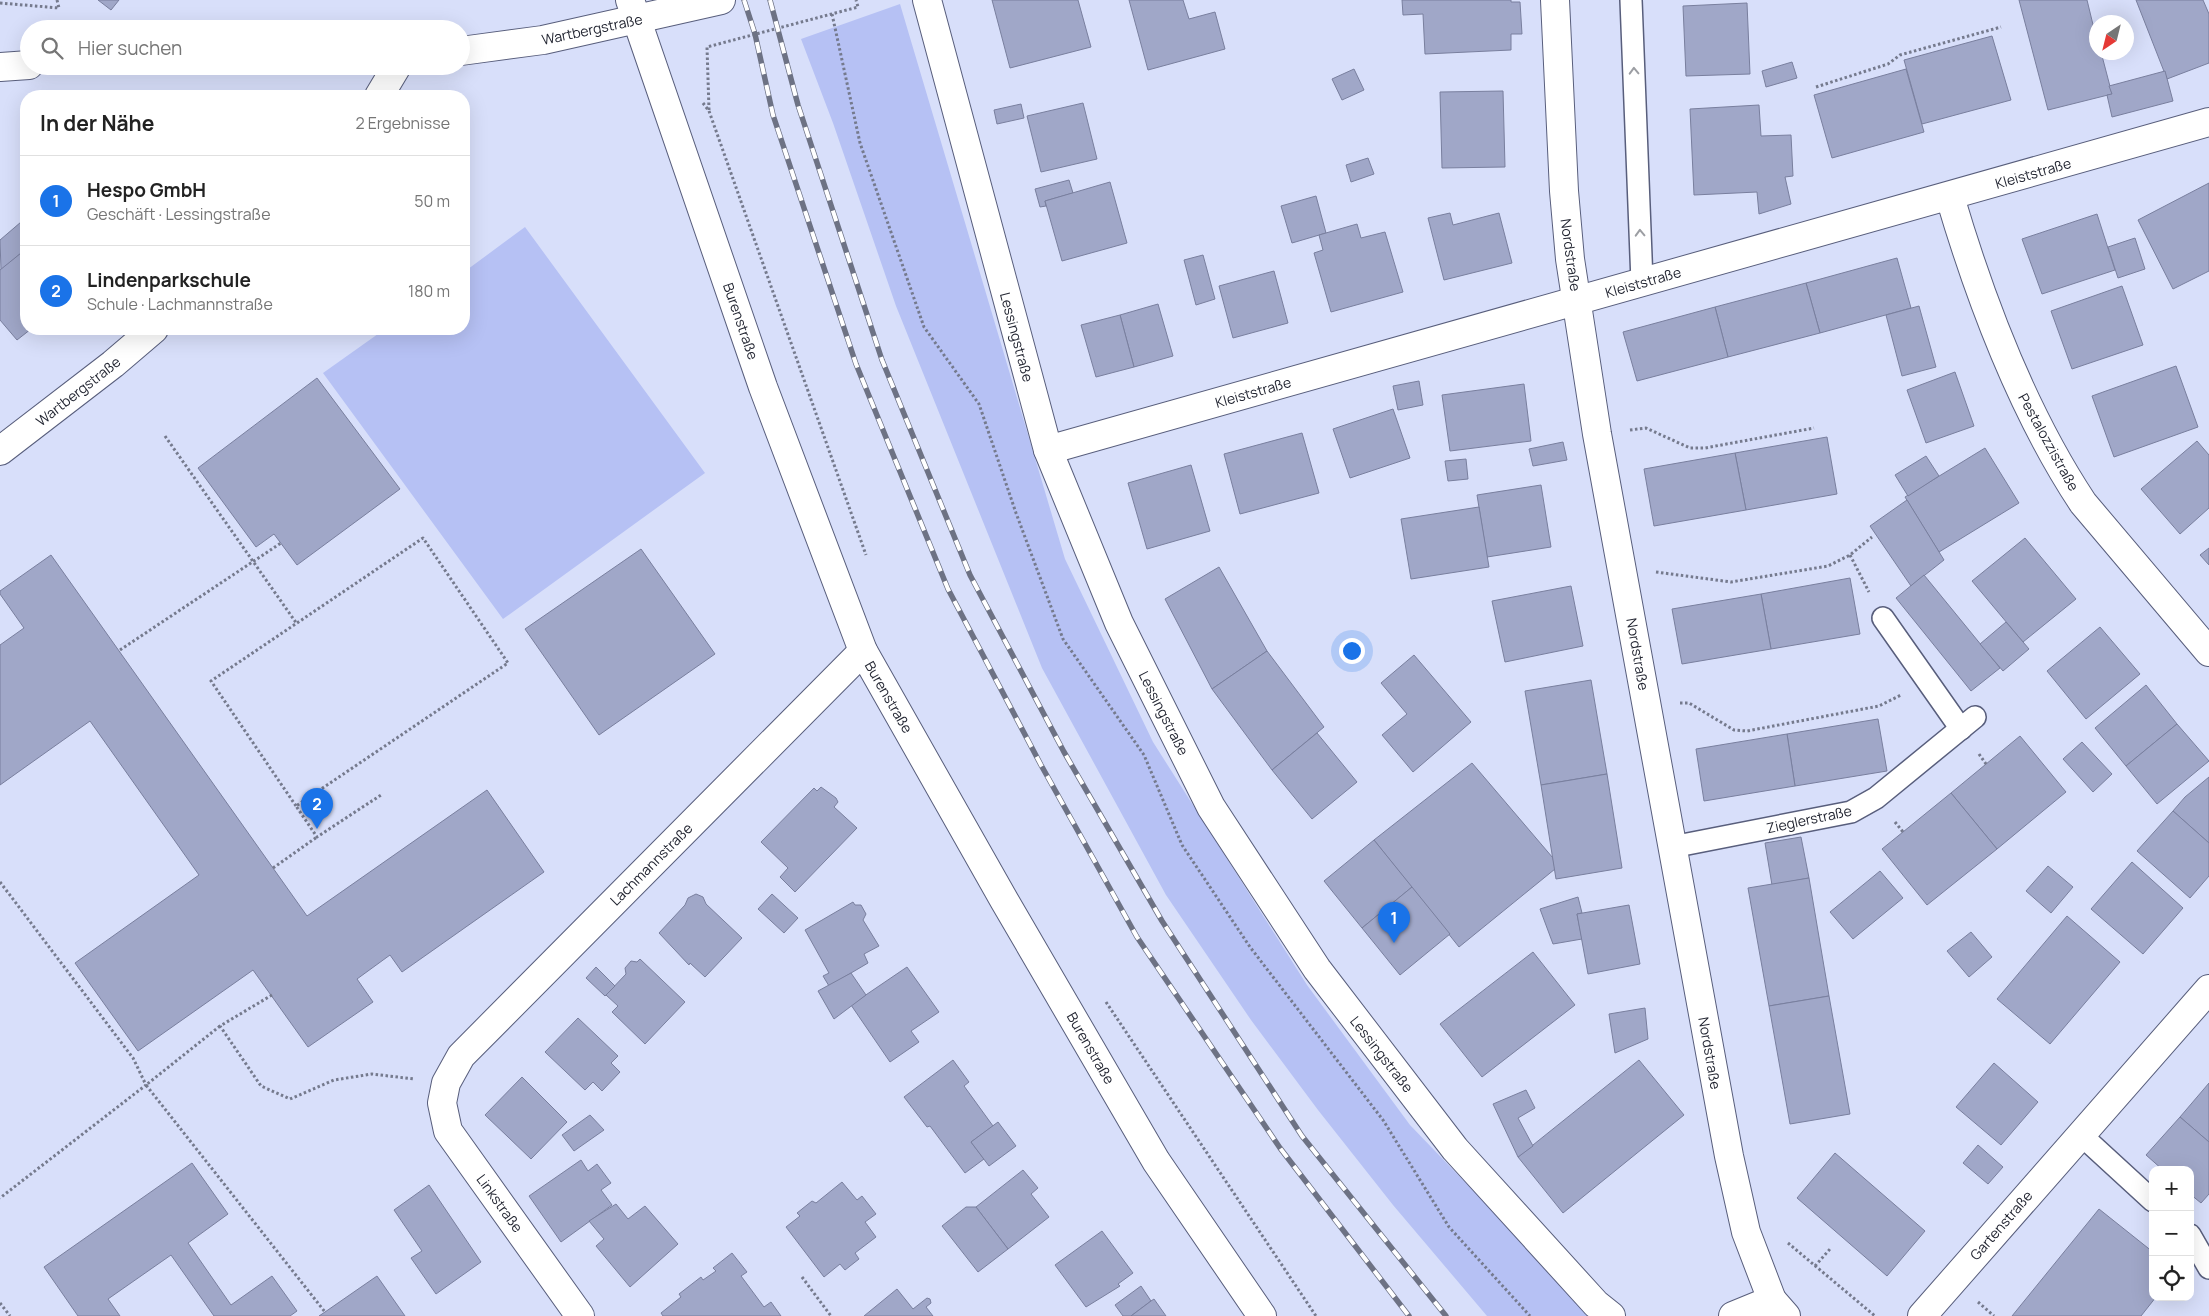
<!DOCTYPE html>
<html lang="de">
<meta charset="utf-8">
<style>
:root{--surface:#fff;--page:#f2f2f2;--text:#222;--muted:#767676;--line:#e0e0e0;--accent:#1a73e8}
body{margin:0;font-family:Manrope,sans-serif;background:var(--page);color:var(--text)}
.controls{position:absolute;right:15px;bottom:15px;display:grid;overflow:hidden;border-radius:10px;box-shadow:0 5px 20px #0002}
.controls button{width:45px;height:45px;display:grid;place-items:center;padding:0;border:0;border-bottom:1px solid var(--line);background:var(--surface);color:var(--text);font:25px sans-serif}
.compass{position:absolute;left:2089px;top:15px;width:45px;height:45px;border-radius:50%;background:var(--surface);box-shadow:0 5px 20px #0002;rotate:215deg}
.you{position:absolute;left:1351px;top:650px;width:18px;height:18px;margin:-12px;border:4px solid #fff;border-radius:50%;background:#1a73e8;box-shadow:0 0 0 8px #1a73e833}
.badge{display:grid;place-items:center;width:32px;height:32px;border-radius:50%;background:var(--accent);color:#fff;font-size:16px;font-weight:700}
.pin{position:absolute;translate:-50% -41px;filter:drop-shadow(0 1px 2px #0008)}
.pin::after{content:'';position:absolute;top:26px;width:18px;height:15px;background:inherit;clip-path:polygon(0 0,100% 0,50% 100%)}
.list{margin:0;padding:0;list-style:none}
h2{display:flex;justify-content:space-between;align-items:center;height:65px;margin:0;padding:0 20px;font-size:21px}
h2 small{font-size:16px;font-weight:400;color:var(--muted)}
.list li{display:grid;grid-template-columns:32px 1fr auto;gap:15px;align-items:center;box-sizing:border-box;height:90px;padding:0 20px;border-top:1px solid var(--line)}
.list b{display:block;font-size:19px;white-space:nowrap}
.list p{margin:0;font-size:16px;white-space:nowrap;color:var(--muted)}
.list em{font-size:16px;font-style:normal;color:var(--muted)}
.icon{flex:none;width:28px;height:28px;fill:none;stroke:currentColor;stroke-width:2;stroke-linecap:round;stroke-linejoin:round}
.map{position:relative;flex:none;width:2209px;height:1316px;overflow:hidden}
.search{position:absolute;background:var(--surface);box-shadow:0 5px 20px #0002;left:20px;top:20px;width:450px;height:55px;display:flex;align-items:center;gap:12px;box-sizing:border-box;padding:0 18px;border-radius:28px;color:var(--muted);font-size:19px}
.panel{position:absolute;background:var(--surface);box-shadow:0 5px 20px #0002;left:20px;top:90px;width:450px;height:245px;border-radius:20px}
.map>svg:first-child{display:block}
.green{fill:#b6c1f4}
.building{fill:#a0a7c8;stroke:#797f9e}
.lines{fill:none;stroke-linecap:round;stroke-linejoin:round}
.service-casing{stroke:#585e7c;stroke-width:24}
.minor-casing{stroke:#585e7c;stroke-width:30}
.tertiary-casing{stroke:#585e7c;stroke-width:30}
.path{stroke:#757a8d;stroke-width:3;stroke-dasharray:2.5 2.5;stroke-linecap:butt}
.service{stroke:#fff;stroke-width:21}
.minor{stroke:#fff;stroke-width:28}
.tertiary{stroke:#fff;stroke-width:28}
.rail-casing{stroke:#6d7284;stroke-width:5.5}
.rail{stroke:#fff;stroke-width:4;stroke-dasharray:11;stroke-linecap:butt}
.oneway{stroke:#9c9ea3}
.labels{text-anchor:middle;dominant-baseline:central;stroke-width:5;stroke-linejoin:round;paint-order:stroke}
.street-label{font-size:14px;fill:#242733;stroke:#fff}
</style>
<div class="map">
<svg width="2209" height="1316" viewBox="0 0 2209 1316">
<rect width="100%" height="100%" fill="#d8dffa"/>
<!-- green -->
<g class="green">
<polygon points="900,4 1065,559 1153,742 1307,985 1410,1125 1590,1312 1591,1316 1487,1316 1393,1205 1318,1110 1251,1020 1166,895 1042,668 896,306 833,123 801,39"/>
<polygon points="525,227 705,473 503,619 323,373 385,329 464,329 464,272"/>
</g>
<!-- building -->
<g class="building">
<polygon points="98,0 119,0 111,10"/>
<polygon points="992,0 1078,0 1091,47 1010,68"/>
<polygon points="1129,0 1183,0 1189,19 1215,12 1225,49 1148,70"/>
<polygon points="1402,0 1511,0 1511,2 1520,2 1522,34 1511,34 1511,50 1425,54 1423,14 1403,15"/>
<polygon points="2019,0 2087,0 2096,37 2096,52 2101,52 2112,94 2048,110"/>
<polygon points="2136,0 2203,0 2209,14 2209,63 2167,79"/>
<polygon points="1747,3 1750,74 1686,76 1683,6"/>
<polygon points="1992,36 2011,100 1922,124 1904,60"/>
<polygon points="1792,62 1797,78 1766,87 1762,71"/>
<polygon points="1354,69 1364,90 1342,100 1332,79"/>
<polygon points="1906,69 1924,132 1832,158 1814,95"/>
<polygon points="2165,71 2173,101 2112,117 2107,95 2112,94 2109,86"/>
<polygon points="1503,91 1505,167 1442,168 1440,92"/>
<polygon points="1083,103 1097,159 1041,172 1027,116"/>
<polygon points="1021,104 1024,118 997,124 994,110"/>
<polygon points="1759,105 1761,136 1791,135 1793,176 1785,177 1791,204 1759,214 1757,192 1694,195 1690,109"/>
<polygon points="1368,158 1374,174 1351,182 1346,165"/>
<polygon points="1069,180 1073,193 1045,201 1046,206 1040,207 1035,189"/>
<polygon points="1110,182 1127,243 1062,261 1045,201"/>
<polygon points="2209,183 2209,271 2173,289 2138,220"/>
<polygon points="1316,196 1326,233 1292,243 1281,206"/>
<polygon points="1450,213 1453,225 1499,213 1512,263 1444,280 1428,218"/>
<polygon points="2097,214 2115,270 2042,294 2022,239"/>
<polygon points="21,222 26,228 26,249 1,270 0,240"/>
<polygon points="1357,224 1361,238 1385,232 1403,292 1331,312 1314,253 1323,250 1319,235"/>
<polygon points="2135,238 2145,269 2118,278 2108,247"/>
<polygon points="26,249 26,329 31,329 17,340 0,320 0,270"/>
<polygon points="1203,255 1215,299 1196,305 1184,260"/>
<polygon points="1897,258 1911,308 1820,333 1806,283"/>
<polygon points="1274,271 1288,323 1233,338 1219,286"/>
<polygon points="1806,283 1820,333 1728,357 1715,307"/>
<polygon points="2122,286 2143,345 2072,369 2051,311"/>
<polygon points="1158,304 1173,356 1134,367 1120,315"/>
<polygon points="1919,306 1936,367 1902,376 1886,315"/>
<polygon points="1715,307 1728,357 1637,381 1623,332"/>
<polygon points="1120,315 1134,367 1096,377 1081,325"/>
<polygon points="2176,366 2198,427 2114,457 2092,396"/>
<polygon points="1955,372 1974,426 1926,443 1907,390"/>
<polygon points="317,378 400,489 297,565 274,534 256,547 198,468"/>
<polygon points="1419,381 1423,405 1398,410 1393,386"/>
<polygon points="1524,384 1531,441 1450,451 1442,395"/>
<polygon points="1393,409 1410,458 1350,478 1333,429"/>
<polygon points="1302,433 1319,493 1240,514 1224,454"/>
<polygon points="1827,437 1837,494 1746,510 1735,453"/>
<polygon points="2197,441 2209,455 2209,508 2180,534 2141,489"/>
<polygon points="1563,442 1567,460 1533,466 1529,449"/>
<polygon points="1985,448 2019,503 1939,552 1905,497"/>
<polygon points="1735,453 1746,510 1654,526 1644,469"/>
<polygon points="1926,456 1939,476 1908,496 1895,475"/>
<polygon points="1466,459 1468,479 1448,481 1445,461"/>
<polygon points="1191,465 1210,531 1147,549 1128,483"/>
<polygon points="1541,485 1551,547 1487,557 1477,495"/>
<polygon points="1907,500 1944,560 1911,586 1870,526"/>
<polygon points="1479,507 1489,567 1411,579 1401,519"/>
<polygon points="2025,538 2076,599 2023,642 1972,581"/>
<polygon points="2209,548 2209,565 2200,555"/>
<polygon points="641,549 715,654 599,735 525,629"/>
<polygon points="51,555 307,916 487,790 544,872 402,972 390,955 357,979 373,1002 308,1047 253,970 138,1051 75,963 199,875 90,721 0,785 0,645 24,628 0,594 0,591"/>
<polygon points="1219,567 1267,651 1212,689 1165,599"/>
<polygon points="1924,575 2000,668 1971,691 1896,598"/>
<polygon points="1850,578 1860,634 1771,649 1761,594"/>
<polygon points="1571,586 1583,646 1505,662 1492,601"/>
<polygon points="1761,594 1771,649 1682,664 1672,609"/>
<polygon points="2006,622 2029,649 2003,671 1980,644"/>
<polygon points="2100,627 2140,674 2086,719 2047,671"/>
<polygon points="1267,651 1324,727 1272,770 1212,689"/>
<polygon points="1414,655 1471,722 1413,772 1382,735 1407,714 1381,683"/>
<polygon points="1591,680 1607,774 1541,785 1525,691"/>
<polygon points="2146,685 2177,724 2126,766 2095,728"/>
<polygon points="1878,719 1887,771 1795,786 1787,734"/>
<polygon points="2177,724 2209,761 2157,804 2126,766"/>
<polygon points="1317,733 1357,782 1312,819 1272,770"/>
<polygon points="1787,734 1795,786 1704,801 1696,749"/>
<polygon points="2020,736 2066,792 1997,849 1951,793"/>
<polygon points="2082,742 2112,774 2093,792 2063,759"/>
<polygon points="1472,763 1553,858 1555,869 1459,947 1374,840"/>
<polygon points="1607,774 1622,868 1556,879 1541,785"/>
<polygon points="2209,777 2209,843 2173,811 2185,797"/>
<polygon points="821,787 836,798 838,802 834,807 857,828 795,892 780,877 788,868 761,842 814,788 817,791"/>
<polygon points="1951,793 1997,849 1927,905 1882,849"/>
<polygon points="2173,811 2209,843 2209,876 2190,898 2137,851"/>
<polygon points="1801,837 1809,878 1772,885 1765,843"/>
<polygon points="1374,840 1412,887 1362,928 1324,881"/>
<polygon points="2132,862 2183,908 2143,954 2091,909"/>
<polygon points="2048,866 2073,887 2051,913 2026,891"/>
<polygon points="1880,871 1903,898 1853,939 1830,912"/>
<polygon points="1809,878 1829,996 1769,1006 1748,888"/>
<polygon points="1412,887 1450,934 1400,975 1362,928"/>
<polygon points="696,894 703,897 706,904 742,938 705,977 690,963 689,965 659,933 685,905 688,898"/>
<polygon points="772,894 798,918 784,933 758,909"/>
<polygon points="1578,897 1582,913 1577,914 1582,939 1553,944 1540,909"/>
<polygon points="853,902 855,905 861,905 866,914 863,920 879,946 864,954 868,963 829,986 823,976 829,973 805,930"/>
<polygon points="1629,905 1640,964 1588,974 1577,914"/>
<polygon points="2067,916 2120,962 2050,1044 1997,999"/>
<polygon points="1971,932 1992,957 1969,977 1947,951"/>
<polygon points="1533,952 1575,1005 1482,1077 1440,1024"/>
<polygon points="640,959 685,1002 645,1044 612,1012 618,1006 606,995 626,974 625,968 631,961 637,962"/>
<polygon points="596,967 615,986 605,996 586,978"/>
<polygon points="907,967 939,1012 911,1031 919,1042 890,1062 851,1005"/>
<polygon points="851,973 866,995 834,1019 818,991"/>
<polygon points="1829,996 1850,1114 1790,1124 1769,1006"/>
<polygon points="1645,1008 1648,1039 1615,1053 1609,1014"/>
<polygon points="578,1018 618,1056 611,1063 620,1072 602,1091 593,1082 585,1090 545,1052"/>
<polygon points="953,1060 969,1082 964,1086 993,1126 971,1142 984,1159 965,1173 930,1126 927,1127 904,1097"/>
<polygon points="1639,1060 1684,1115 1563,1213 1518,1157"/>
<polygon points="1994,1063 2038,1102 2001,1145 1956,1107"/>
<polygon points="522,1077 567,1122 531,1159 485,1115"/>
<polygon points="2209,1083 2209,1142 2180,1117"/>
<polygon points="1526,1090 1535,1108 1518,1118 1533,1146 1518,1157 1493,1104"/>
<polygon points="590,1115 604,1130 574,1151 562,1135"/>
<polygon points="2180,1117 2209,1142 2209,1194 2201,1203 2190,1194 2190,1170 2163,1170 2146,1155"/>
<polygon points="998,1122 1016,1146 989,1166 971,1142"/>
<polygon points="1978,1145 2003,1167 1988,1184 1963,1163"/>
<polygon points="1835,1153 1925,1231 1887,1276 1797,1198"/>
<polygon points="581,1160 588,1171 597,1164 611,1183 601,1190 612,1205 561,1242 529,1196"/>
<polygon points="192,1163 228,1214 188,1243 231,1305 272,1276 297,1311 290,1316 214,1316 171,1255 108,1299 120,1316 78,1316 44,1267"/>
<polygon points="1023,1170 1038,1188 1031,1194 1049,1217 1008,1249 976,1207"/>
<polygon points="842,1182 857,1200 862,1196 876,1214 865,1222 876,1237 855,1253 859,1259 845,1270 840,1264 824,1277 786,1227 800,1216 797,1213 812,1201 816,1203"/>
<polygon points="429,1185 481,1262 436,1294 411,1258 422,1251 394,1210"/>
<polygon points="616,1204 628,1219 645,1206 678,1244 630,1287 596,1246 604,1239 589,1221"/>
<polygon points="966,1207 976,1207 1008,1249 978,1272 942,1226"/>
<polygon points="2099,1209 2153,1252 2153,1297 2156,1297 2141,1316 2012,1316"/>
<polygon points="1102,1231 1133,1273 1118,1284 1120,1286 1086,1307 1055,1265"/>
<polygon points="732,1253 747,1272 741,1276 764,1307 771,1302 781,1316 663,1316 661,1313 681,1297 679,1294 701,1277 703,1280 716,1271 713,1268"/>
<polygon points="377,1276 405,1316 319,1316 325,1312"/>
<polygon points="1141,1286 1151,1301 1131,1316 1123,1316 1115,1305"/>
<polygon points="897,1289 913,1309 927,1298 930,1299 931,1303 926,1307 933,1316 864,1316"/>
<polygon points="1154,1299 1166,1316 1131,1316 1151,1301"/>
</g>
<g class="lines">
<defs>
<g id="service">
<polyline points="1631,0 1642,282"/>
<polyline points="1883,618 1961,729"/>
<polyline points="1672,847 1851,812 1876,798 1975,717"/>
<polyline points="2080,1134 2153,1201"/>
<polyline points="2190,1235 2209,1268"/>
</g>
<g id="minor">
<polyline points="927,0 1048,450 1119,623 1211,807 1317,969 1455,1149 1596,1304 1611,1316"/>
<polyline points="1555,0 1564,191 1570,259 1597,434 1729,1156 1746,1232 1772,1300"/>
<polyline points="461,51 543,40 721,0"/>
<polyline points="0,67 29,65"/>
<polyline points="379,96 397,66"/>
<path d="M1950 197C1981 302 2022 411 2083 503L2209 652"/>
<polyline points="1048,450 2209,122"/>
<polyline points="0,451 113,364 154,329"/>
<polyline points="580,1316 448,1131 442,1103 446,1083 461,1056 863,651"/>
<polyline points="1733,1316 1772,1300 1786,1316"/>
<polyline points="1922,1316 2209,989"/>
</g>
<polyline id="tertiary" points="630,0 763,387 863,651 1004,900 1156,1161 1262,1316"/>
</defs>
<!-- service casing -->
<use href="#service" class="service-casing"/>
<!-- minor casing -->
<use href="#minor" class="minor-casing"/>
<!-- tertiary casing -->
<use href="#tertiary" class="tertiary-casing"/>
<!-- path -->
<g class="path">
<polyline points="0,3 59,8 57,0"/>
<polyline points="832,14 860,143 924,327 979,404 1016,513 1063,639 1144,755 1182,845 1250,947 1383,1120 1449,1227 1530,1316"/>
<polyline points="1816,87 1888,64 1900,55 2001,27"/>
<polyline points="703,103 709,111 866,555"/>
<polyline points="709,110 707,47 858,7 856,0"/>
<polyline points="1630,430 1646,428 1690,448 1705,448 1814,428"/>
<polyline points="165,436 297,624"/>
<polyline points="1850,555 1869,592"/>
<polyline points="1656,572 1731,582 1828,566 1850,555 1872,537"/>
<polyline points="120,650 281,543"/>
<polyline points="1680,703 1689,703 1734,730 1747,731 1879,706 1901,695"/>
<polyline points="1979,754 1986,764"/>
<polyline points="296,806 211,681 423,538 508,663 296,806 317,837 381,795"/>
<polyline points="1895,822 1903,832"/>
<polyline points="273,868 317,837"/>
<polyline points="0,882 133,1058 146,1085 0,1198"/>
<polyline points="272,995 220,1026 261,1086 290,1099 334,1080 372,1074 414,1079"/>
<polyline points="1106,1002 1316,1316"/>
<polyline points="220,1026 146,1085 325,1312"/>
<polyline points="1788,1243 1875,1316"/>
<polyline points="1815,1266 1830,1249"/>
<polyline points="802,1277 831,1316"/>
<polyline points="1978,1302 1994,1316"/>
<polyline points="0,1303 10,1316"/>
</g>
<!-- service -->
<use href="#service" class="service"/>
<!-- minor -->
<use href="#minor" class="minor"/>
<!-- tertiary -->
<use href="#tertiary" class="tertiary"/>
<defs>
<g id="rail">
<polyline points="744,0 755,34 773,115 856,364 948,589 1041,765 1137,937 1280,1148 1409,1316"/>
<polyline points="770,0 798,105 882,360 970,575 1064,752 1162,921 1302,1136 1446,1316"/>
</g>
</defs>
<!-- rail casing -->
<use href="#rail" class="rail-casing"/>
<!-- rail -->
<use href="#rail" class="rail"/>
</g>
<!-- one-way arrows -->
<defs><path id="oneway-chevron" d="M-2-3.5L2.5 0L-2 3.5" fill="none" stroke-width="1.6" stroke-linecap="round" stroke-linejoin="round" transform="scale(1.25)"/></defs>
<g class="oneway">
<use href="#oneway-chevron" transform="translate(1634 71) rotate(-92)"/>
<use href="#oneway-chevron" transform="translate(1640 233) rotate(-92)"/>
</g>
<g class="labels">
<!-- street labels -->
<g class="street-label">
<text transform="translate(592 29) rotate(-12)">Wartbergstraße</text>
<text transform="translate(2033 173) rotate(-16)">Kleiststraße</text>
<text transform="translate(1571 255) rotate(82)">Nordstraße</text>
<text transform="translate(1643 282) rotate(-16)">Kleiststraße</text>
<text transform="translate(741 321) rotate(71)">Burenstraße</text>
<text transform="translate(1017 337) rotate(75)">Lessingstraße</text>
<text transform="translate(78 391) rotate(-38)">Wartbergstraße</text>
<text transform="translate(1253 392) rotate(-16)">Kleiststraße</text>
<text transform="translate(2049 442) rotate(61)">Pestalozzistraße</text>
<text transform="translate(1638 654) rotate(80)">Nordstraße</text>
<text transform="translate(889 697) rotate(60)">Burenstraße</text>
<text transform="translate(1164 713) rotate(63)">Lessingstraße</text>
<text transform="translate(1809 819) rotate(-12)">Zieglerstraße</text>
<text transform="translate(651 864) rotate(-45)">Lachmannstraße</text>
<text transform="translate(1091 1048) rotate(60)">Burenstraße</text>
<text transform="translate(1710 1053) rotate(80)">Nordstraße</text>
<text transform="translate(1382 1054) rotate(52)">Lessingstraße</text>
<text transform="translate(500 1203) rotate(54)">Linkstraße</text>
<text transform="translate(2001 1225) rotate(-49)">Gartenstraße</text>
</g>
</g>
</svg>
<div class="controls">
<button>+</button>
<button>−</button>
<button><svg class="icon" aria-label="locate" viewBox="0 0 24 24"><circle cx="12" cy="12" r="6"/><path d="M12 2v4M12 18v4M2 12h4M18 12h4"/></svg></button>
</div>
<svg class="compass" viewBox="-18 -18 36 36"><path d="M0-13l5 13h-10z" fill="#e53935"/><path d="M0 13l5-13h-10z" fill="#767676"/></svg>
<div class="you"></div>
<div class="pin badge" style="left:1394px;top:943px">1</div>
<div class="pin badge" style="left:317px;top:829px">2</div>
<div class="search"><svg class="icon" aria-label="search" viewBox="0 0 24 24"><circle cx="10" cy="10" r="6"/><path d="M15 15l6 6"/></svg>Hier suchen</div>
<section class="panel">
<h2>In der Nähe<small>2 Ergebnisse</small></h2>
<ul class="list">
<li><span class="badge">1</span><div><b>Hespo GmbH</b><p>Geschäft · Lessingstraße</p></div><em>50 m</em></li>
<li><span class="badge">2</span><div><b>Lindenparkschule</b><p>Schule · Lachmannstraße</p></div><em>180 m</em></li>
</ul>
</section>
</div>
